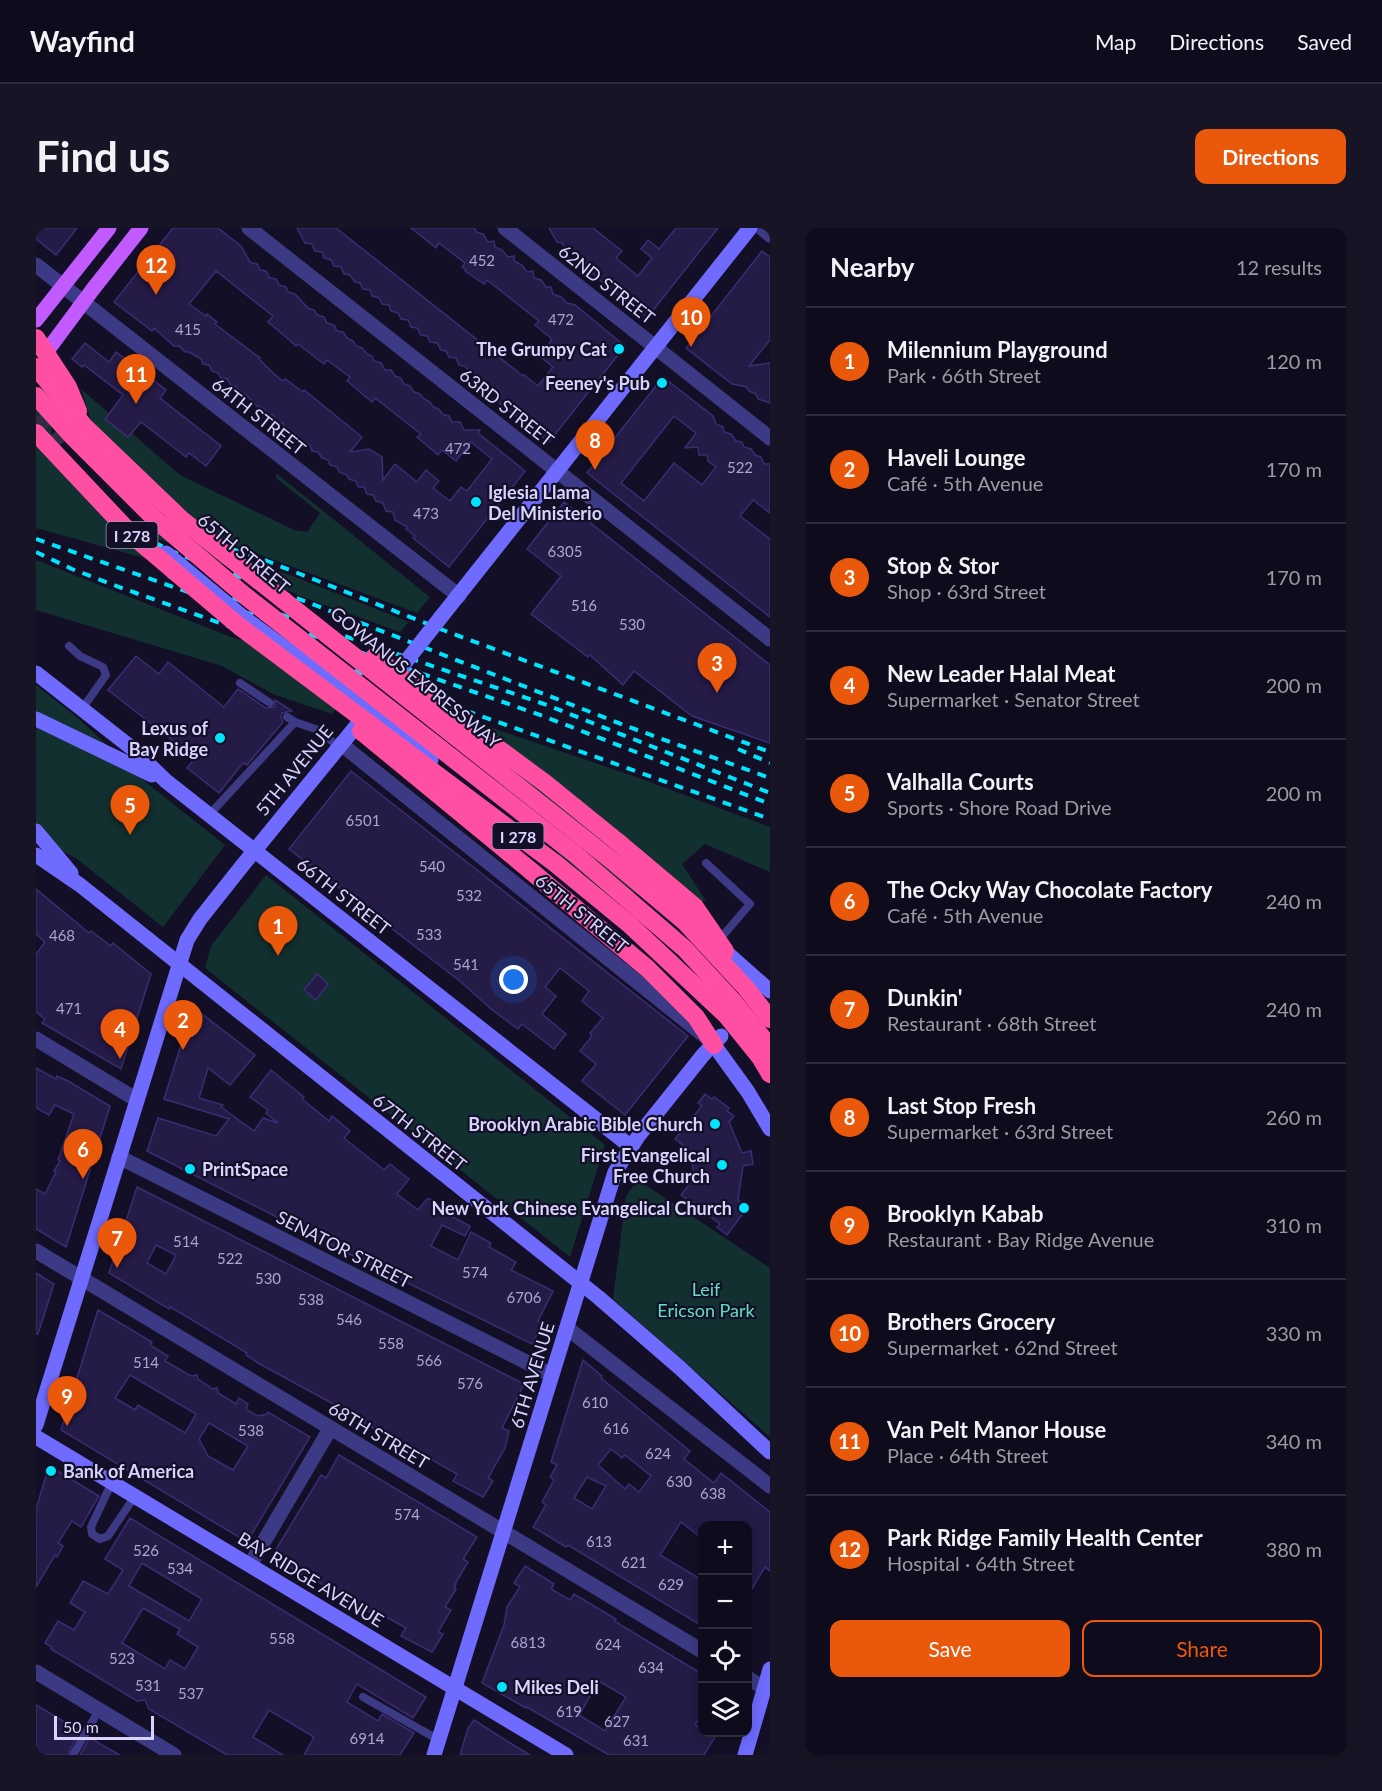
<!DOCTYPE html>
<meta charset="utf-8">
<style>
:root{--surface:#0e0b1c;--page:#171425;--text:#f1f3f6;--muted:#9b9ba3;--line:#2e2b3b;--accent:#ea580c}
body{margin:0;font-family:Lato,sans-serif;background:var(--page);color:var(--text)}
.controls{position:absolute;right:18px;bottom:18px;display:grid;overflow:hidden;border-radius:12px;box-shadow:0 3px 15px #0003}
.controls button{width:54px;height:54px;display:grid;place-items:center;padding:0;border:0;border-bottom:2px solid var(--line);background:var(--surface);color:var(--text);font:30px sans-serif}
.scale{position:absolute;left:18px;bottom:15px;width:100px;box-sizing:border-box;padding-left:6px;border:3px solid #d9d4ff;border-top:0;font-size:16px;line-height:21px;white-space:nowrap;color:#d9d4ff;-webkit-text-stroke:4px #130f26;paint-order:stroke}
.you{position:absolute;left:478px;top:752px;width:21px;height:21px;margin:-15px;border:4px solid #fff;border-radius:50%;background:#1a73e8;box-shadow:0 0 0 9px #1a73e833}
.badge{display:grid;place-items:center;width:39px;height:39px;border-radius:50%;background:var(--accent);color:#fff;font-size:20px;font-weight:700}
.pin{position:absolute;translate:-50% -50px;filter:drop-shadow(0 2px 3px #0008)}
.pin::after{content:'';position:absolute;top:32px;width:21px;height:18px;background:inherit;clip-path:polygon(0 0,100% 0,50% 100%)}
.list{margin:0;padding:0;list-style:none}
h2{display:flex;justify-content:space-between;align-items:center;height:78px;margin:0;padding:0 24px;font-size:26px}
h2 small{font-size:20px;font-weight:400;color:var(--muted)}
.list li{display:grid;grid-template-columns:39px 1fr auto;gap:18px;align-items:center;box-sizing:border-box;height:108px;padding:0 24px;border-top:2px solid var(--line)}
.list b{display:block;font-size:22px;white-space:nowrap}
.list p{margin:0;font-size:20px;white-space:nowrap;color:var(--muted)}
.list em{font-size:20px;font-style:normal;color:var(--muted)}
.actions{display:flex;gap:12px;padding:18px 24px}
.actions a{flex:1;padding:14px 0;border:2px solid var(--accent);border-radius:12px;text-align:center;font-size:21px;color:var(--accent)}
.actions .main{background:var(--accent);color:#fff}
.icon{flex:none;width:33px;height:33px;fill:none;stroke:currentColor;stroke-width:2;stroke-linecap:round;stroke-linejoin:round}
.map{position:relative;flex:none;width:734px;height:1527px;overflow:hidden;border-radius:12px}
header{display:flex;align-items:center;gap:36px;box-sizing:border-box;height:84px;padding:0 30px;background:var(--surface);border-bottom:2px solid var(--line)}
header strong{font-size:28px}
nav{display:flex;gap:33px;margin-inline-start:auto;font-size:21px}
.intro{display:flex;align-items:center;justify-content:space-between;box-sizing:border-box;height:144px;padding:0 36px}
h1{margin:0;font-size:42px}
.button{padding:15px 27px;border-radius:12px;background:var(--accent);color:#fff;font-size:21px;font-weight:700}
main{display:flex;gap:36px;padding:0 36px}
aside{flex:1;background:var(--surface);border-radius:12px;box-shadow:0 3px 15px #0003}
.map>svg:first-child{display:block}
.green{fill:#12302f}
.building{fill:#241b47;stroke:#3b2d73;stroke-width:1.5;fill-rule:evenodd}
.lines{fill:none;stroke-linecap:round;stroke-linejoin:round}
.secondary-tunnel{stroke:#312d47;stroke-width:15;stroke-dasharray:15 8;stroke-linecap:butt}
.lane{stroke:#3d3a85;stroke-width:8}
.street{stroke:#3d3a85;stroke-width:15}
.secondary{stroke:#6f6bff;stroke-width:15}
.primary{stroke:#c25bff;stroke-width:15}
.highway{stroke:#ff4fa3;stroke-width:18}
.rail{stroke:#00e5ff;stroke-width:4;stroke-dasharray:9 8;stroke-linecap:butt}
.secondary-bridge{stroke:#6f6bff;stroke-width:15}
.highway-bridge{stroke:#ff4fa3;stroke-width:18}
.poi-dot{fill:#00e5ff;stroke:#130f26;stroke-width:2}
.labels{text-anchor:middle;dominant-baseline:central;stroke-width:4.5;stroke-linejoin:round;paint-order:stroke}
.number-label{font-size:15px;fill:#aca6d1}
.shield{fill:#130f26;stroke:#9e99be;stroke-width:1.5}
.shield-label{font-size:16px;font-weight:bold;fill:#d9d4ff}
.street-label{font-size:18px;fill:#d9d4ff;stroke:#130f26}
.poi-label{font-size:18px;font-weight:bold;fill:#d9d4ff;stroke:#130f26;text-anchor:end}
.park-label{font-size:18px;fill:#5fe0c0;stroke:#130f26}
</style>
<header>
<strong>Wayfind</strong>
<nav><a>Map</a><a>Directions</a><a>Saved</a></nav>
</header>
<div class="intro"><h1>Find us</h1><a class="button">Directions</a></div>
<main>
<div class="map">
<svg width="734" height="1527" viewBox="0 0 734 1527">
<rect width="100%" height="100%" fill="#130f26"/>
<!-- green -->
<g class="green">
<polygon points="13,150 14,194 22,235 119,333 0,300 0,167"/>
<polygon points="45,161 144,247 258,302 271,304 284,285 240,250 240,245 394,369 381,385 128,291 64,221"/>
<polygon points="116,298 254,347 373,394 364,404 272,371 113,307"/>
<polygon points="0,332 195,409 326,450 296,486 237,466 186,438 0,382"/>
<polygon points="0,457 43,491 112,556 189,617 127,699 41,631 0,609"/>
<polygon points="401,481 606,551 734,599 734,644 669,616 646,636 670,673 666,673 622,652 568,681"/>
<polygon points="230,647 569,917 534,1029 169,740 175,718"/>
<polygon points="602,952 734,1040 734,1209 577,1071 590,968"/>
</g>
<!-- building -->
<g class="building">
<polygon points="0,0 41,0 20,27 0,11"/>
<path d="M137 0H182L205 18 214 34 221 36 224 42 230 43 234 50 240 51 243 57 250 59 252 64 259 66 272 80 278 82 281 87 288 89 291 95 298 97 301 103 307 104 311 110 317 113 320 118 326 120 331 126 336 128 338 133 345 135 349 142H355L359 148 365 150 368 156 374 158 378 164 384 166 388 171 394 174 397 179 403 181 406 186 413 188 416 194H424L428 202H444L442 205 489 243 413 339 377 310 379 308 370 301 371 299 359 292 357 284 350 283 347 275 340 273 337 267 331 266 328 259H322L320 253 313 251 311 247 303 244 301 239 294 237 292 232 286 230 282 224 276 223 274 217 267 215 265 211 249 201 247 195 240 194 237 187H231L228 181 222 179 210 167 203 164 201 159 195 157 191 151 185 150 182 145 176 143 173 137 167 136 165 131 153 124H149L143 118H138L118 100 116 103 78 74ZM180 43 237 88 232 94 251 110 260 118 262 116 288 136 291 132 314 149 311 153 336 174 339 170 385 206 381 209 402 227 406 222 420 233 435 214 456 231 431 263 425 259 414 273 397 260 403 253 390 242 381 254 359 236 347 252 346 229 333 221 314 224 326 209 268 162 267 164 249 151 247 153 238 146 223 131 224 130 179 96 181 94 171 86 170 88 153 76Z"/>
<polygon points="261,0 300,0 487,148 488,147 502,158 517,139 506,130 516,118 513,116 516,111 499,97 503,93 451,52 448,56 429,43 430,42 426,39 429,35 403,15 400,20 375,0 439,0 440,4 447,6 452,14 458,13 459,19 466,22 472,29 478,28 478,33 486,37 491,44 497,43 498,50 505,52 510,59 515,59 517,66 525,69 531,75 539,77 589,118 513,214 461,173 458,163 450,162 448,155 442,152 439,146 434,145 429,138 423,137 420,130 413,129 410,123 405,122 401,115 394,114 391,108 385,107 381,100 375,99 372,92 365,91 362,85 355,83 353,77 346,76 343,70 336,68 334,62 327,61 324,55 319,54 314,47 308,46 305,39 298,38 295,32 288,30 286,24 279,23 276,16 269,15"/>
<polygon points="513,0 557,0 586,23 580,30 602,48 616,30 605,21 612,12 623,21 640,0 682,0 611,90 561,50 551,39 549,33 543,29 539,29 536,23 529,21 526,15 521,14"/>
<polygon points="726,23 734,29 734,112 713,138 734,135 734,175 722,171 720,166 713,163 711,159 696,156 650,120"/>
<polygon points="49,115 73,134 80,124 130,162 124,170 185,218 170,238 153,225 150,229 105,194 92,209 69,191 87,167 48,137 46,139 36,131"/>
<path d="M627 149 677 188 680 196 687 199 688 204 695 206 700 213 706 214 708 219 715 221 719 227 725 229 728 236H734V285L717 272 704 288 734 311V389L551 245ZM638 188 660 205 649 220 662 219 663 227H671L672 233 680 239 666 257 638 235 608 273 585 255Z"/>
<polygon points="528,274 734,437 734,515 656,488 598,443 587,457 554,427 552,429 495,386 525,348 491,321"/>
<polygon points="100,428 123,446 132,434 188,479 202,461 230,480 239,479 239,472 256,483 246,485 245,489 247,494 211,537 207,535 183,565 151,540 159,530 72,462"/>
<polygon points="315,543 652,808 589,887 546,853 560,836 544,823 556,808 554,805 567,790 546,773 553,763 524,740 509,759 520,768 506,786 530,806 518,821 486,796 482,801 455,781 425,754 253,621"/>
<polygon points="0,661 53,705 55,703 75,718 77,715 115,746 85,841 6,795 9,791 0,784 0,726 9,714 0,706"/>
<polygon points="281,746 292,756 280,772 268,762"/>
<polygon points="157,779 219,827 194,857 172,840 163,870 187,877 185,879 218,903 227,890 242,895 230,885 232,882 214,869 235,842 268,869 266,871 293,893 296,888 314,903 308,910 348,942 354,936 373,951 361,966 382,982 391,971 394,971 404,979 406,976 416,984 413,987 434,998 429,1008 406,997 395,1018 422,1032 435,1004 455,1015 453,1019 480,1034 475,1042 517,1063 502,1093 507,1095 496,1116 333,1036 111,923 122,890 180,908 193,891 128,871"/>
<polygon points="0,840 20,851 21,848 32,853 74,878 30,1019 0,1001 0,961 9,966 20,944 18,943 24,933 22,932 38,886 19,877 13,887 0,880"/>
<polygon points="669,866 676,871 678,869 693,880 691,883 698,888 693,894 706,925 715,923 717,936 707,938 702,972 712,979 691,1007 681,999 684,996 645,967 658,950 655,924 639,911 666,878 662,875"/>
<path d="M101 959 488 1156 466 1200 473 1203 469 1220 452 1250 457 1253 447 1269 417 1253 421 1246 393 1230 392 1233 301 1178 222 1135 210 1127 211 1125 153 1090 134 1079 133 1081 73 1045ZM120 1017 140 1027 130 1046 111 1035Z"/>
<polygon points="0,1045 18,1056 2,1106 0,1106"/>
<path d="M62 1082 116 1114 114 1117 132 1128 129 1133 155 1148 161 1147 162 1151 177 1161 181 1160 182 1165 200 1176 203 1170 212 1176 210 1181 218 1186 222 1188 231 1186 232 1184 274 1209 211 1314 25 1202ZM94 1147 160 1186 149 1205 102 1177 99 1182 79 1170ZM173 1195 212 1218 197 1242 172 1228 163 1211Z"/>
<path d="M547 1132 566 1148 565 1150 654 1223 648 1231 678 1255 685 1245 734 1284V1343L729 1339 711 1369V1298H666V1304L663 1308 645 1294 624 1327 666 1352V1398L532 1317 530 1319 497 1299 510 1277 506 1274 518 1252 514 1249 521 1237 515 1234ZM575 1221 586 1230 589 1227 615 1248 603 1264 593 1256 589 1261 562 1237ZM551 1249 570 1258 556 1281 538 1270Z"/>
<polygon points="303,1227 441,1309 427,1331 432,1334 419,1356 420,1357 418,1360 420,1361 409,1379 415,1382 402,1404 407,1406 396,1424 365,1408 370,1400 345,1386 342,1385 340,1388 279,1352 278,1354 236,1328 285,1247 290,1250"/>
<polygon points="13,1238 63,1268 45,1299 36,1293 22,1315 27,1318 21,1329 19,1327 0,1359 0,1281"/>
<path d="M94 1290 390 1469 377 1490 321 1456 311 1474 342 1493 346 1486 378 1505 364 1527H268L278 1509 233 1482 217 1509 247 1527H191L113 1481 109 1472 101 1473 15 1421 16 1419 9 1415 22 1393 38 1402 49 1384 34 1375 47 1353 72 1366 87 1342 69 1331ZM106 1335 166 1371 153 1393 93 1358ZM107 1380 144 1401 141 1406 162 1419 149 1441 134 1432 129 1441 86 1415Z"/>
<path d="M489 1338 518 1356 515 1361 534 1372 538 1366 580 1391 579 1393 588 1399 666 1446V1484L659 1497 666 1501V1504H682L668 1527H573L491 1479 490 1480 446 1455 468 1397 471 1379 484 1359 478 1355ZM563 1453 590 1469 569 1503 543 1487Z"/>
<polygon points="0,1477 44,1503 31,1527 0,1527"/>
<polygon points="438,1492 479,1518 494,1527 424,1527 432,1500"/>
<polygon points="54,1509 66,1517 84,1527 44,1527"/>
</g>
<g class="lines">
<!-- secondary-tunnel -->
<polyline class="secondary-tunnel" points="0,190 23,218"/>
<!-- lane -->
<g class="lane">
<polyline points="33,418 44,428 67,439 70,447 46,481"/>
<polyline points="204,455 234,475"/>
<polyline points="251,489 259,494 282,502 303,519"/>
<polyline points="173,587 259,494"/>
<polyline points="670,635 714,676 683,712"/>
<polyline points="76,1254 55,1299 56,1306 64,1311 72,1308 99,1268"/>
<polyline points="327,1469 403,1512"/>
<polyline points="37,1527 63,1482"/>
</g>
<!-- street -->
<g class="street">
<polyline points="213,0 734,411"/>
<polyline points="469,0 734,210"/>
<polyline points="726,0 734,7"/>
<polyline points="0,37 423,368"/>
<polyline points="305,516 670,809"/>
<polyline points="0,811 101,872"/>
<polyline points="83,929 516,1147"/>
<polyline points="0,1023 666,1423"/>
<polyline points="531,1100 734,1258"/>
<polyline points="214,1337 294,1201"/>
<polyline points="0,1444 138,1527"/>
<polyline points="712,1450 728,1460"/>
</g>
<!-- secondary -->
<g class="secondary">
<polyline points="405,389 714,0"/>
<polyline points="0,445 97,521 130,553 594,918"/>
<polyline points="0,491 116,547"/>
<polyline points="0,603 35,645"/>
<polyline points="0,627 44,657 562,1069 644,1140 734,1224"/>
<polyline points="689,723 734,763"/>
<polyline points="678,817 712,864 734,901"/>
<polyline points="0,1197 151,712 164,691 206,638 326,491"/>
<polyline points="0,1209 530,1527"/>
<polyline points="398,1527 579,944 603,907 667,827 685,808"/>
<polyline points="709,1527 734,1441"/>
</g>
<!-- primary -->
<g class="primary">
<polyline points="0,92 73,0"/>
<polyline points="11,123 57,61 105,0"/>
</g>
<!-- highway -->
<g class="highway">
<polyline points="583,615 659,679 689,723"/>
<polyline points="495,643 612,741 660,789 678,817"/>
</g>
<!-- rail -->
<g class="rail">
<polyline points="118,289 150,305 231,333 407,402 734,524"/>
<polyline points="103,307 142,326 271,374 593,499 734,550"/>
<polyline points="0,311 507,488 734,576"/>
<polyline points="0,324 36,341 83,359 734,591"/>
<polyline points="132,348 511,477 734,565"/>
<polyline points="702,521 734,535"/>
</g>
<!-- secondary-bridge -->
<g class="secondary-bridge">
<polyline points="130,325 207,389 308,463 395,532"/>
<polyline points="353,455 405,389"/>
</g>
<!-- highway-bridge -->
<g class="highway-bridge">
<polyline points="0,110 32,159 42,183"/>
<polyline points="0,139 48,198 145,291 579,635 648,693 710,760 734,791"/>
<polyline points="0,168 37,209 121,293 208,367 539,626 649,721 696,772 734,819"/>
<polyline points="0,205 98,309 203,398 520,636 593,696 691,788 724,829 734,846"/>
<polyline points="338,429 509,555 583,615"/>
<polyline points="325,503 495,643"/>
</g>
</g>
<!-- markers -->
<g class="poi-dot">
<circle cx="583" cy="121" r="6"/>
<circle cx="626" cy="155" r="6"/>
<circle cx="440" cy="274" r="6"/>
<circle cx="184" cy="510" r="6"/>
<circle cx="679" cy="896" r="6"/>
<circle cx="686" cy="937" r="6"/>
<circle cx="154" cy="941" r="6"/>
<circle cx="708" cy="980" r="6"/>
<circle cx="15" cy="1243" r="6"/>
<circle cx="466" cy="1459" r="6"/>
</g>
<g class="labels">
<!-- number labels -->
<g class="number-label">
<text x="446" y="32">452</text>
<text x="525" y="91">472</text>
<text x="152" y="101">415</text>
<text x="422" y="220">472</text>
<text x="704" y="239">522</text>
<text x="390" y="285">473</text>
<text x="529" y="323">6305</text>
<text x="548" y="377">516</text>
<text x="596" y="396">530</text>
<text x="327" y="592">6501</text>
<text x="396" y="638">540</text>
<text x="433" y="667">532</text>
<text x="393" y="706">533</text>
<text x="26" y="707">468</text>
<text x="430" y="736">541</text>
<text x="33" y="780">471</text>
<text x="150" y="1013">514</text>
<text x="194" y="1030">522</text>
<text x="439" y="1044">574</text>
<text x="232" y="1050">530</text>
<text x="488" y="1069">6706</text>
<text x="275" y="1071">538</text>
<text x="313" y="1091">546</text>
<text x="355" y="1115">558</text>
<text x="393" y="1132">566</text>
<text x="110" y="1134">514</text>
<text x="434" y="1155">576</text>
<text x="559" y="1174">610</text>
<text x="580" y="1200">616</text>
<text x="215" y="1202">538</text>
<text x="622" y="1225">624</text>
<text x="643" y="1253">630</text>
<text x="677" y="1265">638</text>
<text x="371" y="1286">574</text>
<text x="563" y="1313">613</text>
<text x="110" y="1322">526</text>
<text x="598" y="1334">621</text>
<text x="144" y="1340">534</text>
<text x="635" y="1356">629</text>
<text x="246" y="1410">558</text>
<text x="492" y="1414">6813</text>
<text x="572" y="1416">624</text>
<text x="86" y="1430">523</text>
<text x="615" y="1439">634</text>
<text x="112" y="1457">531</text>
<text x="155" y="1465">537</text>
<text x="533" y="1483">619</text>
<text x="581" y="1493">627</text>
<text x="331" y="1510">6914</text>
<text x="600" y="1512">631</text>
</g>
<!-- shield labels -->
<g class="shield">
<rect x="70.5" y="294" width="51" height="26" rx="4.5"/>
<rect x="456.5" y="595" width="51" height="26" rx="4.5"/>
</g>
<g class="shield-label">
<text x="96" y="307">I 278</text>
<text x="482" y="608">I 278</text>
</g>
<!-- street labels -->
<g class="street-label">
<text transform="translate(571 56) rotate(38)">62ND STREET</text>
<text transform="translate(471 179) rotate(38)">63RD STREET</text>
<text transform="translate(223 188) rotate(38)">64TH STREET</text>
<text transform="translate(208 325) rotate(40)">65TH STREET</text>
<text transform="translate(380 449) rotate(39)">GOWANUS EXPRESSWAY</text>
<text transform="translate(258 542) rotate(-51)">5TH AVENUE</text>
<text transform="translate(308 668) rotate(38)">66TH STREET</text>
<text transform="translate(546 685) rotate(39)">65TH STREET</text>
<text transform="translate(384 904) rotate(38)">67TH STREET</text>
<text transform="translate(308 1021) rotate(27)">SENATOR STREET</text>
<text transform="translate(496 1147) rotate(-73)">6TH AVENUE</text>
<text transform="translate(343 1207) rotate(31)">68TH STREET</text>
<text transform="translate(275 1351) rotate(31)">BAY RIDGE AVENUE</text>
</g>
<!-- poi labels -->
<g class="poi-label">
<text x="571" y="121">The Grumpy Cat</text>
<text x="614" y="155">Feeney's Pub</text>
<text x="452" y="264" text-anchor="start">Iglesia Llama<tspan x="452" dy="21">Del Ministerio</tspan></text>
<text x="172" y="500">Lexus of<tspan x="172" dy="21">Bay Ridge</tspan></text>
<text x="667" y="896">Brooklyn Arabic Bible Church</text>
<text x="674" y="927">First Evangelical<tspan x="674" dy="21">Free Church</tspan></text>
<text x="166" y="941" text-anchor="start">PrintSpace</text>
<text x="696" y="980">New York Chinese Evangelical Church</text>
<text x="27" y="1243" text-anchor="start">Bank of America</text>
<text x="478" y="1459" text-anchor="start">Mikes Deli</text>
</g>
<!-- park labels -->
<g class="park-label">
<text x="670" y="1061">Leif<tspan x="670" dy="21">Ericson Park</tspan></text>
</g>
</g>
</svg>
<div class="controls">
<button>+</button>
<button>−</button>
<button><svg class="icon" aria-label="locate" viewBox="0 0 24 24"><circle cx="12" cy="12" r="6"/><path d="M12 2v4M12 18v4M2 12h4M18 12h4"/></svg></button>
<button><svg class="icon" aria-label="layers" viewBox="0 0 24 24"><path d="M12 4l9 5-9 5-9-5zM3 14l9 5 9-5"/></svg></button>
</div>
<div class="scale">50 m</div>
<div class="you"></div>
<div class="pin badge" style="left:242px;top:728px">1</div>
<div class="pin badge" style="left:147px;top:822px">2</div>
<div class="pin badge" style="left:681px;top:465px">3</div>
<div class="pin badge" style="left:84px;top:831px">4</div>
<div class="pin badge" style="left:94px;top:607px">5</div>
<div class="pin badge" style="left:47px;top:951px">6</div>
<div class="pin badge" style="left:81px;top:1040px">7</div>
<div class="pin badge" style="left:559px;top:242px">8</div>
<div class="pin badge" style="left:31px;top:1198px">9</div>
<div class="pin badge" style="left:655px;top:119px">10</div>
<div class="pin badge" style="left:100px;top:176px">11</div>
<div class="pin badge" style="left:120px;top:67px">12</div>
</div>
<aside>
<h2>Nearby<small>12 results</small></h2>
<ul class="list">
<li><span class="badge">1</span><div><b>Milennium Playground</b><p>Park · 66th Street</p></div><em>120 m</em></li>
<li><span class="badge">2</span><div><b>Haveli Lounge</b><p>Café · 5th Avenue</p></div><em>170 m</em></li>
<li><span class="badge">3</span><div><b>Stop &amp; Stor</b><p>Shop · 63rd Street</p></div><em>170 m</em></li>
<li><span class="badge">4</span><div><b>New Leader Halal Meat</b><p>Supermarket · Senator Street</p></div><em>200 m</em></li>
<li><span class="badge">5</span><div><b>Valhalla Courts</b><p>Sports · Shore Road Drive</p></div><em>200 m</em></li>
<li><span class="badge">6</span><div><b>The Ocky Way Chocolate Factory</b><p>Café · 5th Avenue</p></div><em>240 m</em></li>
<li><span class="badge">7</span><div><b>Dunkin'</b><p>Restaurant · 68th Street</p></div><em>240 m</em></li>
<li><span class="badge">8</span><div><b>Last Stop Fresh</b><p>Supermarket · 63rd Street</p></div><em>260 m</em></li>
<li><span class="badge">9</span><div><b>Brooklyn Kabab</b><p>Restaurant · Bay Ridge Avenue</p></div><em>310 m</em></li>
<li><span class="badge">10</span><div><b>Brothers Grocery</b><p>Supermarket · 62nd Street</p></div><em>330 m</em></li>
<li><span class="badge">11</span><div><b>Van Pelt Manor House</b><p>Place · 64th Street</p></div><em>340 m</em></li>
<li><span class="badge">12</span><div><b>Park Ridge Family Health Center</b><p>Hospital · 64th Street</p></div><em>380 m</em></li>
</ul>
<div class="actions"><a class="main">Save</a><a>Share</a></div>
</aside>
</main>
